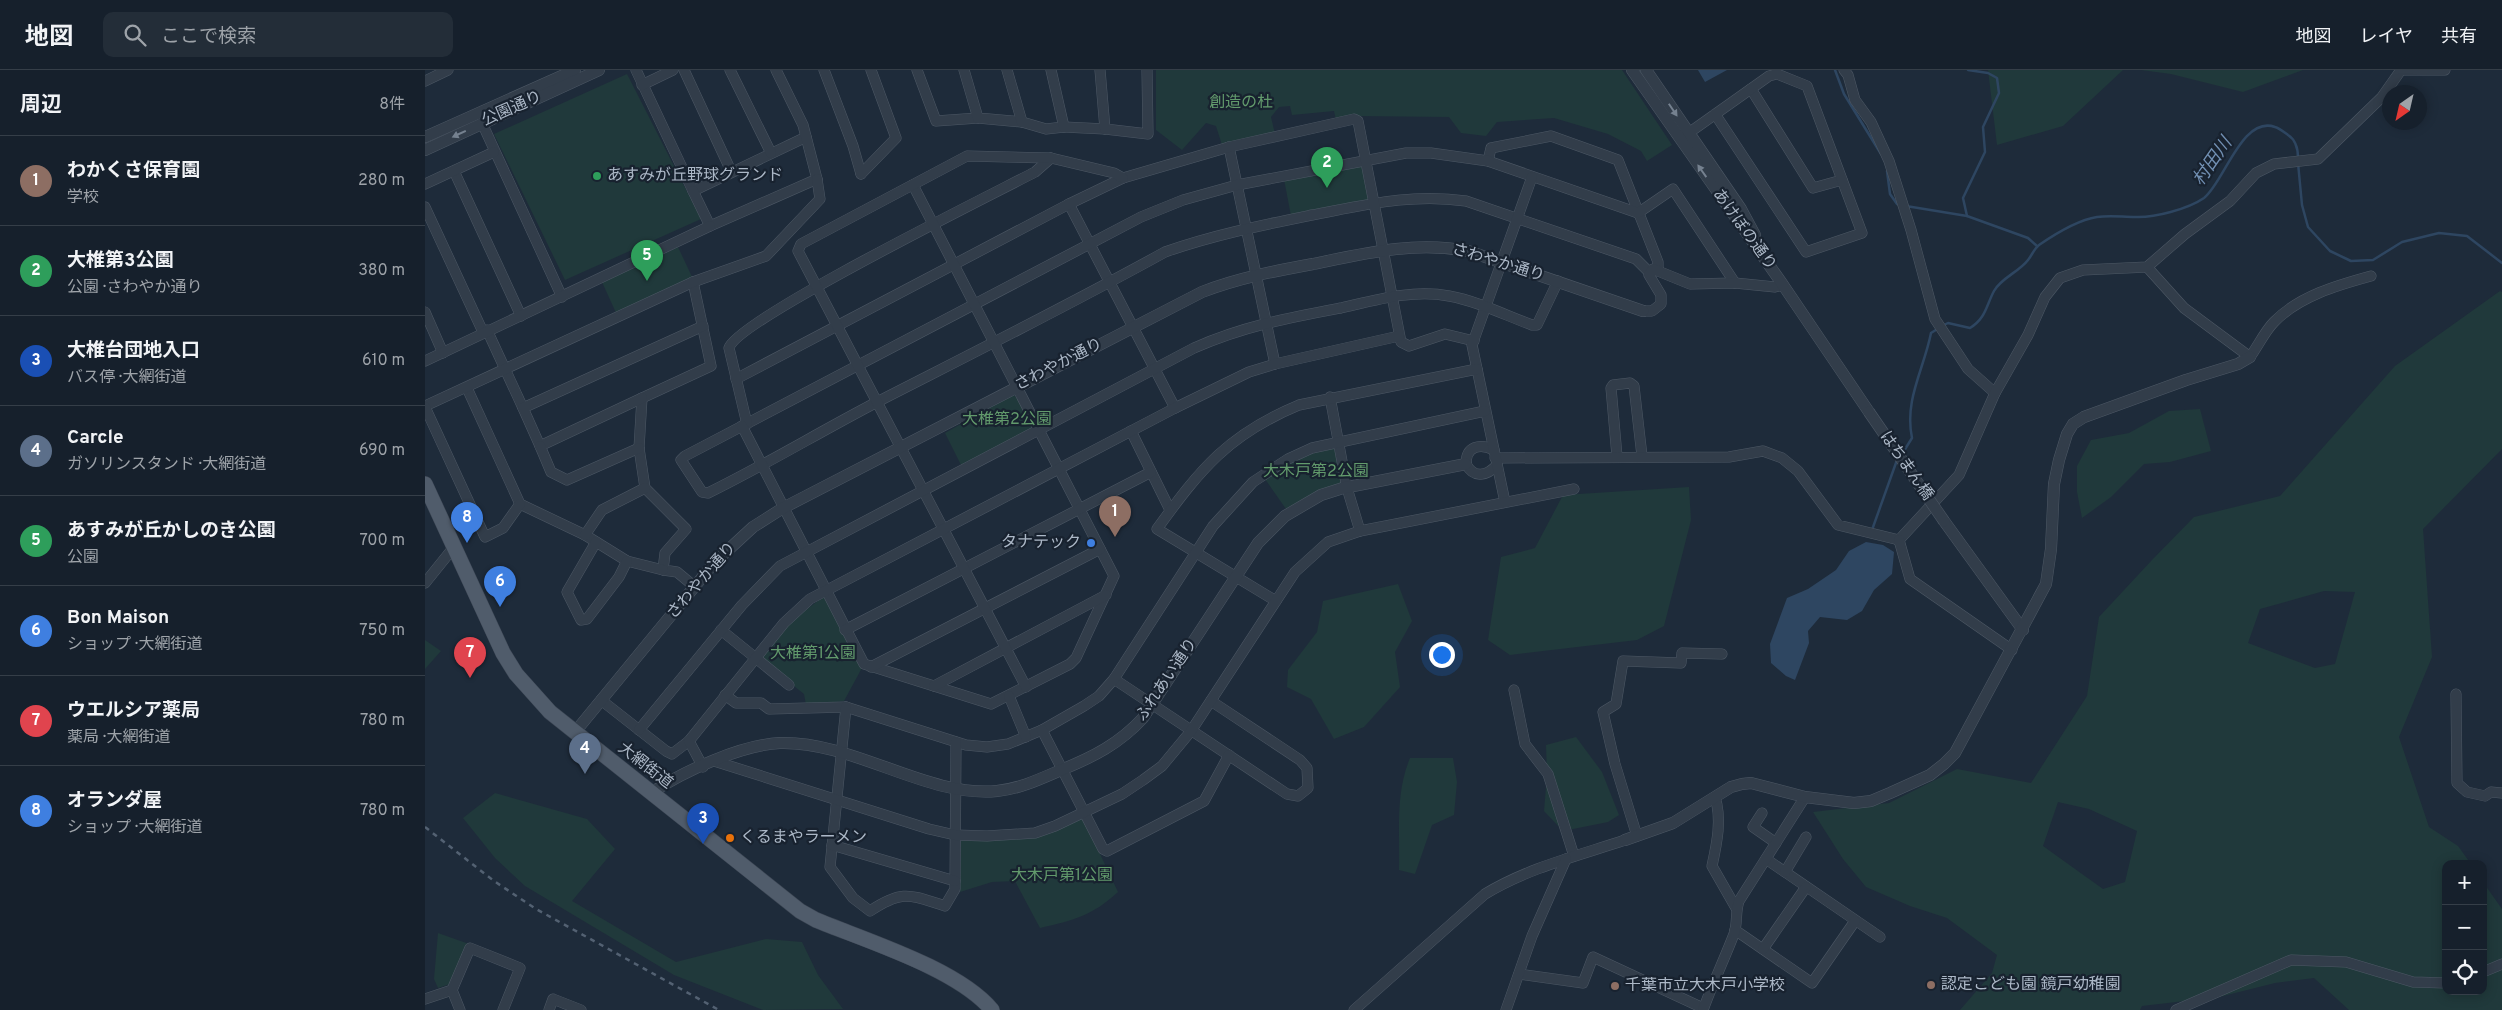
<!DOCTYPE html>
<html lang="ja">
<meta charset="utf-8">
<style>
:root{--surface:#16202c;--page:#232d38;--text:#f1f3f6;--muted:#9ea3a9;--line:#353e48;--accent:#0f766e}
body{margin:0;font-family:Overpass,"Noto Sans JP",sans-serif;background:var(--page);color:var(--text)}
.controls{position:absolute;right:15px;bottom:15px;display:grid;overflow:hidden;border-radius:10px;box-shadow:0 2px 12px #0003}
.controls button{width:45px;height:45px;display:grid;place-items:center;padding:0;border:0;border-bottom:1px solid var(--line);background:var(--surface);color:var(--text);font:25px sans-serif}
.compass{position:absolute;left:1957px;top:15px;width:45px;height:45px;border-radius:50%;background:var(--surface);box-shadow:0 2px 12px #0003;rotate:214deg}
.you{position:absolute;left:1016px;top:584px;width:18px;height:18px;margin:-12px;border:4px solid #fff;border-radius:50%;background:#1a73e8;box-shadow:0 0 0 8px #1a73e833}
.badge{display:grid;place-items:center;width:32px;height:32px;border-radius:50%;background:var(--accent);color:#fff;font-size:16px;font-weight:700}
.pin{position:absolute;translate:-50% -41px;filter:drop-shadow(0 1px 2px #0008)}
.pin::after{content:'';position:absolute;top:26px;width:18px;height:15px;background:inherit;clip-path:polygon(0 0,100% 0,50% 100%)}
.list{margin:0;padding:0;list-style:none}
h2{display:flex;justify-content:space-between;align-items:center;height:65px;margin:0;padding:0 20px;font-size:21px}
h2 small{font-size:16px;font-weight:400;color:var(--muted)}
.list li{display:grid;grid-template-columns:32px 1fr auto;gap:15px;align-items:center;box-sizing:border-box;height:90px;padding:0 20px;border-top:1px solid var(--line)}
.list b{display:block;font-size:19px;white-space:nowrap}
.list p{margin:0;font-size:16px;white-space:nowrap;color:var(--muted)}
.list em{font-size:16px;font-style:normal;color:var(--muted)}
.icon{flex:none;width:28px;height:28px;fill:none;stroke:currentColor;stroke-width:2;stroke-linecap:round;stroke-linejoin:round}
.map{position:relative;flex:none;width:2077px;height:940px;overflow:hidden}
header{display:flex;align-items:center;gap:30px;box-sizing:border-box;height:70px;padding:0 25px;background:var(--surface);border-bottom:1px solid var(--line)}
header strong{font-size:24px}
nav{display:flex;gap:28px;margin-inline-start:auto;font-size:18px}
.search{width:350px;height:45px;background:var(--page);display:flex;align-items:center;gap:12px;box-sizing:border-box;padding:0 18px;border-radius:10px;color:var(--muted);font-size:19px}
main{display:flex}
aside{flex:1;background:var(--surface)}
.map>svg:first-child{display:block}
.green{fill:#20393b;fill-rule:evenodd}
.water{fill:#2e4661}
.lines{fill:none;stroke-linecap:round;stroke-linejoin:round}
.stream{stroke:#2e4661;stroke-width:2.5}
.minor-casing{stroke:#4d5865;stroke-width:11}
.tertiary-casing{stroke:#4d5865;stroke-width:12}
.primary-casing{stroke:#3c4654;stroke-width:16}
.minor{stroke:#323d4a;stroke-width:10}
.tertiary{stroke:#323d4a;stroke-width:11}
.primary{stroke:#505c6b;stroke-width:15}
.rail{stroke:#536172;stroke-width:2.5;stroke-dasharray:5 5;stroke-linecap:butt}
.tertiary-bridge-casing{stroke:#4d5865;stroke-width:12;stroke-linecap:butt}
.tertiary-bridge{stroke:#323d4a;stroke-width:11}
.oneway{fill:#75818f}
.leisure-dot{fill:#2e9e5b;stroke:#18222f;stroke-width:2}
.shop-dot{fill:#3f7fe0;stroke:#18222f;stroke-width:2}
.food-dot{fill:#e8710a;stroke:#18222f;stroke-width:2}
.education-dot{fill:#8d6e63;stroke:#18222f;stroke-width:2}
.labels{text-anchor:middle;dominant-baseline:central;stroke-width:4.5;stroke-linejoin:round;paint-order:stroke}
.park-label{font-size:16px;fill:#629a6c;stroke:#18222f}
.street-label{font-size:16px;fill:#acb8c7;stroke:#18222f}
.poi-label{font-size:16px;fill:#acb8c7;stroke:#18222f;text-anchor:start}
.water-label{font-size:18px;font-style:italic;fill:#718fb2;stroke:#18222f}
</style>
<header>
<strong>地図</strong>
<div class="search"><svg class="icon" aria-label="search" viewBox="0 0 24 24"><circle cx="10" cy="10" r="6"/><path d="M15 15l6 6"/></svg>ここで検索</div>
<nav><a>地図</a><a>レイヤ</a><a>共有</a></nav>
</header>
<main>
<aside>
<h2>周辺<small>8件</small></h2>
<ul class="list">
<li><span class="badge" style="background:#8d6e63">1</span><div><b>わかくさ保育園</b><p>学校</p></div><em>280 m</em></li>
<li><span class="badge" style="background:#2e9e5b">2</span><div><b>大椎第3公園</b><p>公園 · さわやか通り</p></div><em>380 m</em></li>
<li><span class="badge" style="background:#1a4fb4">3</span><div><b>大椎台団地入口</b><p>バス停 · 大網街道</p></div><em>610 m</em></li>
<li><span class="badge" style="background:#5c6f8a">4</span><div><b>Carcle</b><p>ガソリンスタンド · 大網街道</p></div><em>690 m</em></li>
<li><span class="badge" style="background:#2e9e5b">5</span><div><b>あすみが丘かしのき公園</b><p>公園</p></div><em>700 m</em></li>
<li><span class="badge" style="background:#3f7fe0">6</span><div><b>Bon Maison</b><p>ショップ · 大網街道</p></div><em>750 m</em></li>
<li><span class="badge" style="background:#e0444e">7</span><div><b>ウエルシア薬局</b><p>薬局 · 大網街道</p></div><em>780 m</em></li>
<li><span class="badge" style="background:#3f7fe0">8</span><div><b>オランダ屋</b><p>ショップ · 大網街道</p></div><em>780 m</em></li>
</ul>
</aside>
<div class="map">
<svg width="2077" height="940" viewBox="0 0 2077 940">
<rect width="100%" height="100%" fill="#1e2b3a"/>
<!-- green -->
<g class="green">
<polygon points="731,0 1197,0 1247,75 1222,91 1216,81 1183,64 1129,48 1072,52 1061,66 1036,63 1024,47 930,46 911,50 909,41 867,45 865,36 854,37 846,47 850,64 797,75 791,56 781,53 757,80 731,60"/>
<polygon points="1563,0 1698,0 1638,56 1572,75"/>
<polygon points="1716,0 1878,0 1818,22 1746,4"/>
<polygon points="202,4 276,149 140,210 69,64"/>
<polygon points="934,94 940,98 946,127 943,132 866,146 859,109"/>
<polygon points="253,177 268,209 192,245 177,212"/>
<path d="M2075 221 2077 222V379L1998 459 2007 587 1974 667 2004 757 2033 776 2046 794H2021V921H2058V812L2077 839V940H1924L1889 908 1850 913 1794 927 1717 936 1715 940H1535L1567 903 1572 885 1522 848 1485 836 1441 817 1418 789 1388 742 1464 733 1532 699 1606 713 1662 626 1674 547 1727 490 1769 447 1855 426 1970 296ZM1899 521 1930 522 1910 594 1890 598 1823 573 1835 539ZM1633 732 1664 739 1712 761 1700 812 1678 819 1618 776Z"/>
<polygon points="588,325 594,329 607,354 606,359 536,395 520,363"/>
<polygon points="1775,339 1786,381 1745,392 1719,394 1686,427 1657,448 1652,422 1652,396 1666,370 1704,363 1744,341"/>
<path d="M909 377 917 415 887 424 861 439 840 409C861 393 884 383 909 377Z"/>
<polygon points="1264,417 1266,450 1239,556 1212,570 1085,585 1063,570 1076,487 1110,478 1138,425"/>
<polygon points="973,514 987,551 970,582 975,617 939,657 909,669 886,629 862,617 863,600 892,562 898,531"/>
<polygon points="398,527 401,529 438,596 419,631 381,635 379,624 336,590 361,555"/>
<polygon points="0,570 16,581 0,599"/>
<polygon points="1151,667 1177,702 1194,745 1183,752 1138,761 1119,741 1122,705 1121,675"/>
<path d="M985 688H1028L1032 712 1029 745 1007 755 990 804 974 800C975 762 970 724 985 688Z"/>
<polygon points="70,723 162,749 190,779 147,831 251,892 341,869 377,872 393,905 418,939 338,940 249,905 100,816 70,788 38,748"/>
<path d="M656 749 659 750 693 822C667 846 649 850 615 858L590 811 567 812 535 822 536 771 538 769C586 772 612 766 656 749Z"/>
<polygon points="13,863 44,874 28,913 13,918 9,909"/>
</g>
<!-- water -->
<g class="water">
<polygon points="1273,0 1302,0 1280,12"/>
<polygon points="1441,472 1458,475 1469,482 1467,504 1449,520 1437,541 1422,550 1395,547 1383,561 1384,573 1370,610 1361,606 1346,593 1345,574 1362,528 1383,519 1411,500 1424,481"/>
</g>
<g class="lines">
<!-- stream -->
<g class="stream">
<polyline points="1410,0 1419,24 1456,84"/>
<polyline points="1873,93 1877,135 1883,157 1905,181 1926,191 1948,190 1977,172 2014,163 2042,166 2077,193"/>
<polyline points="1462,101 1465,124 1472,134 1476,135"/>
<polyline points="1481,136 1542,146 1603,168 1612,176"/>
<polyline points="1542,146 1538,128 1560,82 1558,57 1574,23 1572,8 1563,3 1543,0"/>
<path d="M1519 255 1523 253 1545 258C1561 248 1561 236 1569 221 1576 208 1594 202 1603 190 1607 185 1609 179 1614 175 1630 164 1653 150 1672 147 1686 145 1697 147 1710 147 1729 148 1763 139 1779 128 1799 113 1817 45 1850 57 1854 58 1859 62 1863 65 1871 70 1873 79 1873 88"/>
<path d="M1477 384 1487 368C1479 330 1499 299 1506 263L1514 258"/>
<polyline points="1447,460 1472,390"/>
</g>
<defs>
<g id="minor">
<polyline points="211,0 268,121 381,67"/>
<polyline points="259,0 306,101"/>
<polyline points="305,0 346,83"/>
<polyline points="399,0 428,76 436,104"/>
<polyline points="492,0 511,51 553,48"/>
<polyline points="539,0 553,48 597,52"/>
<polyline points="582,0 597,52 621,59 639,57"/>
<polyline points="626,0 639,57 680,59"/>
<polyline points="675,0 680,59 723,64 722,0"/>
<polyline points="1419,0 1423,5 1430,30 1446,52 1464,91 1486,160 1510,249 1543,299 1570,323"/>
<polyline points="0,11 23,0"/>
<polyline points="217,15 248,0"/>
<polyline points="1326,19 1388,118 1417,110"/>
<polyline points="57,53 137,227"/>
<polyline points="1258,67 1344,6 1352,4 1382,16 1437,163 1381,182 1290,44"/>
<polyline points="804,77 850,294"/>
<polyline points="1063,91 1066,78 1126,66 1193,90 1233,192 1233,200"/>
<polyline points="29,101 96,246"/>
<polyline points="436,104 471,68 446,0"/>
<polyline points="0,114 69,82"/>
<polyline points="268,121 285,156 392,109 378,55 351,0"/>
<polyline points="644,134 750,338"/>
<polyline points="0,137 58,262"/>
<path d="M1722 197 1759 238 1825 287C1833 276 1840 261 1849 252 1874 226 1913 215 1946 206"/>
<path d="M1224 202 1211 189 1041 131C987 123 940 135 887 145 838 155 788 165 740 182 646 234 550 282 454 331 396 361 342 394 283 423L277 422 256 390 260 386 716 147 758 130 812 115 981 83H1006L1063 91 1213 143 1248 119 1310 213"/>
<polyline points="268,212 286,296 217,328 214,378 220,418 261,459 240,483 238,500 252,502 270,517"/>
<polyline points="1218,241 1227,241 1236,234 1236,225 1224,205 1228,199 1265,214 1310,213 1350,217 1358,215"/>
<polyline points="0,242 18,283"/>
<polyline points="62,260 98,338"/>
<polyline points="0,291 285,156"/>
<polyline points="311,309 644,134 698,108 804,77 929,49 933,51 976,272 984,276 1020,264 1049,271"/>
<polyline points="42,318 95,434 160,465 202,491 238,500"/>
<polyline points="905,327 922,418 935,461"/>
<polyline points="217,328 115,376 98,338 278,256"/>
<polyline points="0,336 268,212 341,186 395,129 392,109"/>
<polyline points="0,337 60,467 78,458 95,434"/>
<path d="M322 354 304 278C312 250 568 124 610 102L626 88"/>
<polyline points="317,356 439,594 566,634 645,594 651,588 689,506 488,115"/>
<polyline points="706,361 745,440"/>
<polyline points="115,376 126,402 142,410 214,378"/>
<path d="M1069 380C1055 373 1041 376 1041 394 1049 409 1062 406 1072 395"/>
<polyline points="1192,386 1186,318 1188,315 1205,313 1209,316 1217,386"/>
<polyline points="1070,388 1304,387 1338,381 1357,388 1373,401 1413,455 1474,470 1534,405 1570,323 1603,265 1620,227 1635,208 1658,200 1722,197 1760,164 1805,131 1831,103 1849,94 1893,89 1957,27 1976,0 2020,0"/>
<polyline points="1080,432 1047,275 1107,107"/>
<polyline points="160,465 177,440 220,418"/>
<polyline points="1474,470 1485,509 1587,580"/>
<polyline points="171,472 142,522 156,550 162,549 194,507 202,491"/>
<polyline points="0,513 29,477"/>
<path d="M851 531 732 459C776 398 804 364 874 335L1052 299"/>
<polyline points="296,560 364,615"/>
<polyline points="420,560 726,402"/>
<polyline points="446,597 675,479"/>
<polyline points="689,609 862,724 873,726 883,718 882,698 875,690 786,631"/>
<polyline points="509,616 681,525"/>
<polyline points="601,617 373,181 376,174 542,86 626,88 689,103 698,108"/>
<polyline points="1089,620 1100,674 1123,704 1149,786"/>
<polyline points="2031,624 2032,713 2042,722 2060,726 2066,722 2077,723"/>
<polyline points="300,625 311,633 336,633 344,639 421,637 541,675 562,677 583,674 617,660 659,636 674,626 689,609 788,456 828,412 863,389 887,378 1060,341"/>
<polyline points="584,626 601,667"/>
<polyline points="176,630 241,681 247,684 264,671"/>
<path d="M421 637 405 797 428 828 445 841C478 819 485 825 520 836L530 819 531 672"/>
<path d="M214 660 317 535 355 496 769 278C819 256 863 248 916 238 951 230 988 219 1024 226 1052 231 1080 245 1107 255H1112L1133 211"/>
<polyline points="617,660 678,779 682,781 779,731 804,685"/>
<polyline points="289,691 504,759 530,765 562,766 610,763 630,756 697,724 718,710 737,696 766,661 870,502 903,472 935,461 1149,419"/>
<polyline points="278,697 264,671 359,553 385,529 750,338 824,302 850,294 974,266"/>
<path d="M1290 727C1297 749 1292 773 1287 796L1311 838"/>
<polyline points="1337,743 1328,757 1351,773"/>
<polyline points="1212,766 1190,694 1178,642 1191,634 1198,591 1256,593 1257,583 1297,584"/>
<polyline points="407,775 530,811"/>
<polyline points="1341,789 1455,867"/>
<polyline points="1360,802 1381,767"/>
<polyline points="1310,860 1387,913 1430,851"/>
<polyline points="1338,879 1381,817"/>
<polyline points="2058,902 2077,894"/>
<polyline points="1094,904 1158,913 1168,887 1278,938"/>
<polyline points="0,929 27,920"/>
<polyline points="35,940 27,920 45,878 95,898 78,940"/>
<polyline points="124,940 128,929 156,940"/>
<path d="M929 940 1060 824C1103 798 1152 786 1200 770"/>
<polyline points="1081,940 1107,866 1141,789"/>
<path d="M1278 940C1287 915 1299 890 1309 864 1313 851 1310 843 1314 831L1380 727"/>
<polyline points="1751,940 1866,890 1921,892 1988,912 2021,913"/>
</g>
<g id="tertiary">
<polyline points="1207,0 1356,212 1444,342"/>
<polyline points="1221,0 1316,139 1330,165"/>
<polyline points="0,67 150,0"/>
<polyline points="0,80 174,0"/>
<polyline points="1519,451 1598,560"/>
<path d="M150 662 289 493 328 457 358 438 777 222C813 208 850 201 888 194 941 183 990 171 1043 181L1218 241"/>
<path d="M226 723C259 701 316 675 355 673 429 671 502 728 572 721 594 719 615 709 636 700 668 687 694 674 718 648L833 473 860 446 896 425 918 418 1041 394"/>
<polyline points="1200,770 1248,753 1306,717 1317,714 1326,713 1380,727 1429,733 1446,731 1465,723 1505,705 1519,694 1530,683 1621,514 1626,479 1629,414 1634,390 1642,364 1648,354 1659,347 1761,310 1813,294 1825,287"/>
</g>
<path id="primary" d="M0 414 78 583 91 604 125 642 375 841 391 850C442 871 533 899 567 940"/>
</defs>
<!-- minor casing -->
<use href="#minor" class="minor-casing"/>
<!-- tertiary casing -->
<use href="#tertiary" class="tertiary-casing"/>
<!-- primary casing -->
<use href="#primary" class="primary-casing"/>
<!-- minor -->
<use href="#minor" class="minor"/>
<!-- tertiary -->
<use href="#tertiary" class="tertiary"/>
<!-- primary -->
<use href="#primary" class="primary"/>
<!-- rail -->
<polyline class="rail" points="0,757 69,811 111,839 294,940"/>
<defs>
<polyline id="tertiary-bridge" points="1444,342 1519,451"/>
</defs>
<!-- tertiary-bridge casing -->
<use href="#tertiary-bridge" class="tertiary-bridge-casing"/>
<!-- tertiary-bridge -->
<use href="#tertiary-bridge" class="tertiary-bridge"/>
</g>
<!-- one-way arrows -->
<defs><path id="oneway-solid" d="M-6-.8H1V-3.2L6.5 0L1 3.2V.8H-6Z" transform="scale(1.25)"/></defs>
<g class="oneway">
<use href="#oneway-solid" transform="translate(1248 40) rotate(56)"/>
<use href="#oneway-solid" transform="translate(34 64) rotate(155)"/>
<use href="#oneway-solid" transform="translate(1277 101) rotate(-125)"/>
</g>
<!-- markers -->
<circle class="leisure-dot" cx="172" cy="106" r="5"/>
<circle class="shop-dot" cx="666" cy="473" r="5"/>
<circle class="food-dot" cx="305" cy="768" r="5"/>
<g class="education-dot">
<circle cx="1506" cy="915" r="5"/>
<circle cx="1190" cy="916" r="5"/>
</g>
<g class="labels">
<!-- park labels -->
<g class="park-label">
<text x="816" y="33">創造の杜</text>
<text x="582" y="350">大椎第2公園</text>
<text x="891" y="402">大木戸第2公園</text>
<text x="388" y="584">大椎第1公園</text>
<text x="637" y="806">大木戸第1公園</text>
</g>
<!-- street labels -->
<g class="street-label">
<text transform="translate(87 39) rotate(-24)">公園通り</text>
<text transform="translate(1319 160) rotate(54)">あけぼの通り</text>
<text transform="translate(1073 193) rotate(17)">さわやか通り</text>
<text transform="translate(634 295) rotate(-27)">さわやか通り</text>
<text transform="translate(1481 396) rotate(55)">はちまん橋</text>
<text transform="translate(277 511) rotate(-49)">さわやか通り</text>
<text transform="translate(742 610) rotate(-56)">ふれあい通り</text>
<text transform="translate(220 696) rotate(38)">大網街道</text>
</g>
<!-- poi labels -->
<g class="poi-label">
<text x="182" y="106">あすみが丘野球グランド</text>
<text x="656" y="473" text-anchor="end">タナテック</text>
<text x="315" y="768">くるまやラーメン</text>
<text x="1516" y="915">認定こども園 鏡戸幼稚園</text>
<text x="1200" y="916">千葉市立大木戸小学校</text>
</g>
<!-- water labels -->
<g class="water-label">
<text transform="translate(1788 92) rotate(-55)">村田川</text>
</g>
</g>
</svg>
<div class="controls">
<button>+</button>
<button>−</button>
<button><svg class="icon" aria-label="locate" viewBox="0 0 24 24"><circle cx="12" cy="12" r="6"/><path d="M12 2v4M12 18v4M2 12h4M18 12h4"/></svg></button>
</div>
<svg class="compass" viewBox="-18 -18 36 36"><path d="M0-13l5 13h-10z" fill="#e53935"/><path d="M0 13l5-13h-10z" fill="#9ea3a9"/></svg>
<div class="you"></div>
<div class="pin badge" style="left:690px;top:467px;background:#8d6e63">1</div>
<div class="pin badge" style="left:902px;top:118px;background:#2e9e5b">2</div>
<div class="pin badge" style="left:278px;top:774px;background:#1a4fb4">3</div>
<div class="pin badge" style="left:160px;top:704px;background:#5c6f8a">4</div>
<div class="pin badge" style="left:222px;top:211px;background:#2e9e5b">5</div>
<div class="pin badge" style="left:75px;top:537px;background:#3f7fe0">6</div>
<div class="pin badge" style="left:45px;top:608px;background:#e0444e">7</div>
<div class="pin badge" style="left:42px;top:473px;background:#3f7fe0">8</div>
</div>
</main>
